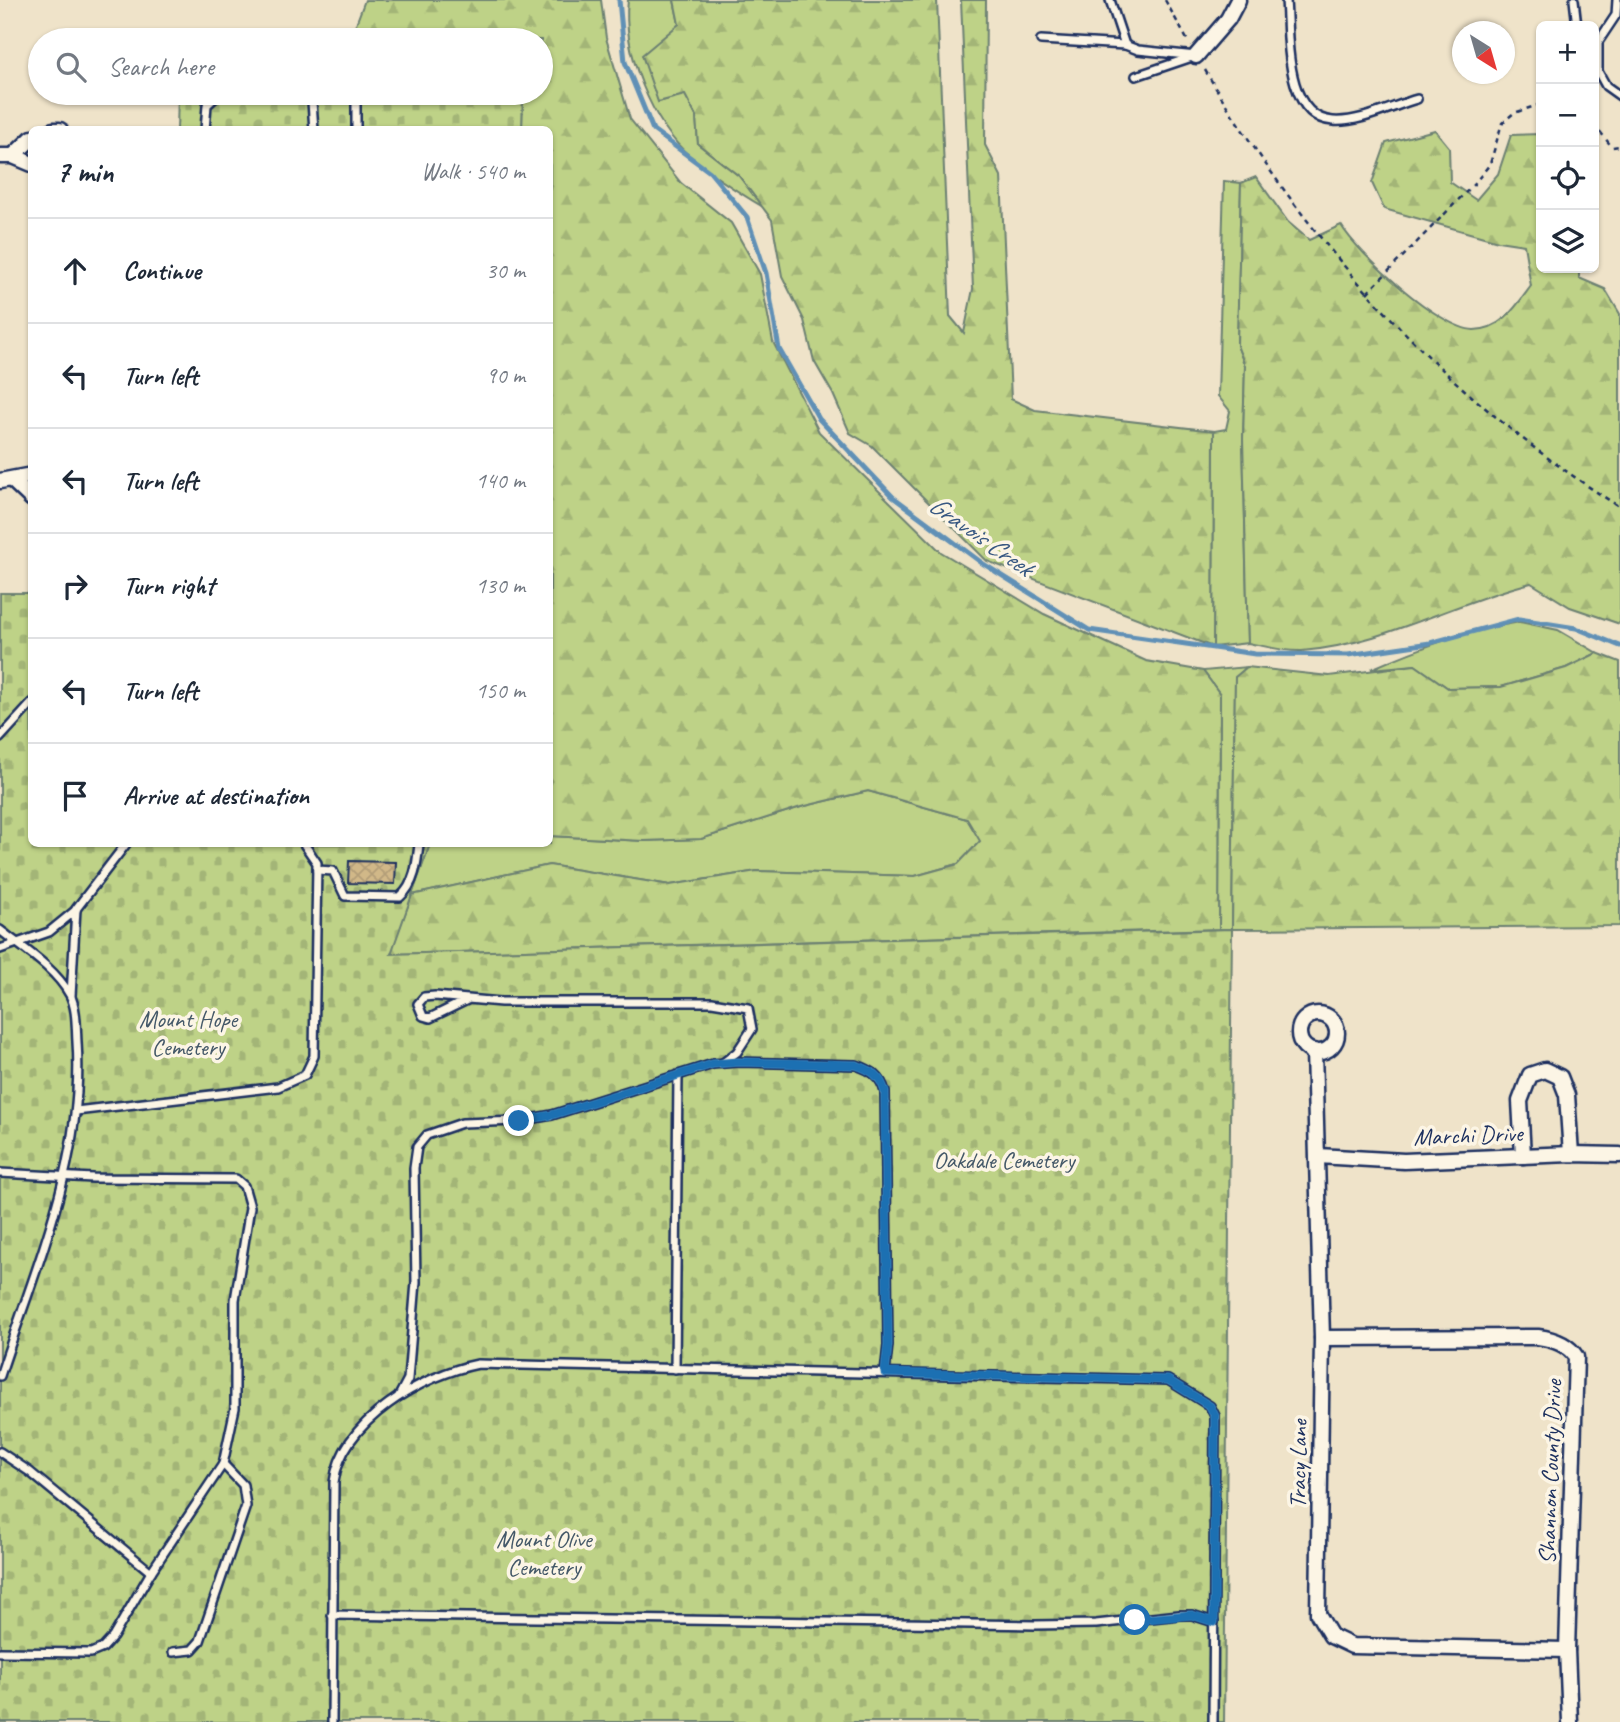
<!DOCTYPE html>
<meta charset="utf-8">
<style>
:root{--surface:#fff;--page:#f6f6f7;--text:#1f2937;--muted:#747a83;--line:#e0e1e3}
body{margin:0;font-family:Caveat,sans-serif;background:var(--page);color:var(--text)}
.controls{position:absolute;right:21px;top:21px;display:grid;overflow:hidden;border-radius:10px;box-shadow:0 2px 5px #0004}
.controls button{width:63px;height:63px;display:grid;place-items:center;padding:0;border:0;border-bottom:2px solid var(--line);background:var(--surface);color:var(--text);font:35px sans-serif}
.compass{position:absolute;left:1452px;top:21px;width:63px;height:63px;border-radius:50%;background:var(--surface);box-shadow:0 2px 5px #0004;rotate:143deg}
.stop{position:absolute;width:21px;height:21px;margin:-16px;border:5px solid #1f6fb2;border-radius:50%;background:#fff}
.stop.end{background:#1f6fb2;border-color:#fff;box-shadow:0 2px 7px #0008}
.list{margin:0;padding:0;list-style:none}
h2{display:flex;justify-content:space-between;align-items:center;height:91px;margin:0;padding:0 28px;font-size:30px}
h2 small{font-size:23px;font-weight:400;color:var(--muted)}
.list li{display:grid;grid-template-columns:46px 1fr auto;gap:21px;align-items:center;box-sizing:border-box;height:105px;padding:0 28px;border-top:2px solid var(--line)}
.list b{display:block;font-size:26px;white-space:nowrap}
.list em{font-size:23px;font-style:normal;color:var(--muted)}
.icon{flex:none;width:38px;height:38px;fill:none;stroke:currentColor;stroke-width:2;stroke-linecap:round;stroke-linejoin:round}
.map{position:relative;flex:none;width:1620px;height:1722px;overflow:hidden}
.search{position:absolute;background:var(--surface);box-shadow:0 2px 5px #0004;left:28px;top:28px;width:525px;height:77px;display:flex;align-items:center;gap:18px;box-sizing:border-box;padding:0 24px;border-radius:38px;color:var(--muted);font-size:26px}
.panel{position:absolute;background:var(--surface);box-shadow:0 2px 5px #0004;left:28px;top:126px;width:525px;height:721px;border-radius:10px}
.map>svg:first-child{display:block}
.green{fill:#bed287;stroke:#6c8072;stroke-width:2}
.forest{fill:url(#forest-firs);stroke:#6c8072;stroke-width:2}
.cemetery{fill:url(#cemetery-stones);stroke:#6c8072;stroke-width:2}
.lines{fill:none;stroke-linecap:round;stroke-linejoin:round}
.stream{stroke:#6090b6;stroke-width:5}
.building{fill:url(#building-cross-hatch);stroke:#1b2f5e;stroke-width:2}
.service-casing{stroke:#1b2f5e;stroke-width:12}
.minor-casing{stroke:#1b2f5e;stroke-width:19}
.path{stroke:#1b2f5e;stroke-width:2.5;stroke-dasharray:5 5;stroke-linecap:butt}
.service{stroke:#fcf5e5;stroke-width:7}
.minor{stroke:#fcf5e5;stroke-width:14}
.route{stroke:#1f6fb2;stroke-width:9}
.labels{text-anchor:middle;dominant-baseline:central;stroke-width:7;stroke-linejoin:round;paint-order:stroke}
.park-label{font-size:24px;fill:#445868;stroke:#fcf5e5}
.street-label{font-size:24px;fill:#1b2f5e;stroke:#fcf5e5}
.water-label{font-size:26px;font-style:italic;fill:#385882;stroke:#fcf5e5}
</style>
<div class="map">
<svg width="1620" height="1722" viewBox="0 0 1620 1722">
<defs>
<pattern id="forest-firs" width="22" height="20" patternUnits="userSpaceOnUse" patternTransform="scale(1.75)"><rect width="22" height="20" fill="#bed287"/><path d="M5 1l3.5 6h-7zM16 11l3.5 6h-7z" fill="#a3b577"/></pattern>
<pattern id="cemetery-stones" width="16" height="16" patternUnits="userSpaceOnUse" patternTransform="scale(1.75)"><rect width="16" height="16" fill="#bed287"/><path d="M2 7V4a2 2 0 0 1 4 0v3zM10 15v-3a2 2 0 0 1 4 0v3z" fill="#a3b577"/></pattern>
<pattern id="building-cross-hatch" width="8" height="8" patternUnits="userSpaceOnUse" patternTransform="scale(1.75)"><rect width="8" height="8" fill="#d1b888"/><path d="M0 0l8 8M0 8l8-8" fill="none" stroke="#b39e78"/></pattern>
</defs>
<rect width="100%" height="100%" fill="#efe3c9"/>
<filter id="ink" filterUnits="userSpaceOnUse"><feTurbulence type="fractalNoise" baseFrequency=".0143" numOctaves="2"/><feDisplacementMap in="SourceGraphic" scale="14" xChannelSelector="R" yChannelSelector="G"/><feConvolveMatrix kernelMatrix="1 2 1 2 8 2 1 2 1" color-interpolation-filters="sRGB"/></filter>
<g filter="url(#ink)">
<!-- green -->
<g class="green">
<path d="M628 0H674L679 24 659 102 685 94 696 116 698 144 739 176 763 207C738 192 713 176 691 157 652 124 622 51 628 0Z"/>
<polygon points="1224,181 1241,183 1237,345 1245,366 1243,439 1248,643 1213,647 1214,431 1226,429 1230,411 1218,396"/>
<path d="M1520 622 1558 630 1597 653 1566 668 1501 687 1448 688 1415 665 1371 669C1421 647 1466 631 1520 622Z"/>
<polygon points="1247,667 1235,678 1232,929 1219,929 1220,694 1203,671"/>
<polygon points="868,791 967,819 981,841 958,864 915,876 757,871 670,885 549,865 412,895 430,844 550,844 550,836 644,841 701,839 801,807"/>
</g>
<!-- forest -->
<g class="forest">
<polygon points="365,0 601,0 606,38 630,119 681,183 731,223 760,274 773,342 819,432 941,552 1044,614 1146,661 1203,671 1220,694 1219,929 390,954 412,895 549,865 670,885 757,871 915,876 958,864 980,841 967,819 868,791 801,807 701,839 644,841 550,836 550,130 522,129 523,93 541,93 541,40 350,40"/>
<polygon points="674,0 937,0 950,316 964,333 973,289 961,0 986,0 985,145 1001,176 1011,399 1035,410 1214,431 1213,647 987,561 872,446 850,433 833,394 814,361 804,320 782,276 772,220 739,176 698,144 696,116 685,95 658,102 642,55 679,24"/>
<path d="M1435 130 1449 147 1450 182 1476 200 1498 174 1511 135 1541 134V268H1579V278L1605 289 1620 314V624L1570 607 1531 583C1454 602 1382 645 1302 651 1285 652 1265 646 1248 643L1243 439 1245 366 1237 345 1241 183 1256 177 1288 222 1309 240 1341 225C1358 254 1440 329 1474 330 1502 330 1517 305 1531 286L1524 245 1498 241 1384 209 1372 183 1386 143Z"/>
<polygon points="1597,653 1620,662 1620,926 1232,929 1235,677 1247,667 1329,676 1415,665 1448,688 1501,687 1566,668"/>
</g>
<!-- cemetery -->
<g class="cemetery">
<polygon points="178,93 523,93 522,129 177,130"/>
<polygon points="0,593 31,593 32,844 430,844 391,954 1232,929 1224,1722 0,1722"/>
</g>
<g class="lines">
<!-- stream -->
<polyline class="stream" points="619,0 625,62 653,130 710,172 747,217 766,273 779,349 819,419 893,497 982,563 1089,630 1255,654 1348,655 1430,643 1519,619 1576,628 1620,646"/>
</g>
<!-- building -->
<polygon class="building" points="349,861 396,862 395,884 348,883"/>
<g class="lines">
<defs>
<g id="service">
<polyline points="1110,0 1125,45"/>
<path d="M1286 0C1289 36 1284 118 1333 121 1360 123 1392 106 1417 99"/>
<polyline points="1574,0 1577,26"/>
<polyline points="1041,40 1125,45 1138,50 1196,56"/>
<polyline points="1596,68 1606,86 1620,96"/>
<polyline points="1598,72 1598,42 1616,15 1617,0"/>
<polyline points="1136,76 1192,57"/>
<polyline points="306,93 312,102 314,130"/>
<polyline points="205,130 207,105 220,93"/>
<polyline points="356,130 356,93"/>
<polyline points="0,738 32,703"/>
<path d="M317 870 333 871 345 896 400 897C415 884 417 863 419 844"/>
<path d="M0 930C24 949 55 968 70 995 77 1009 76 1026 77 1042 85 1158 35 1268 0 1376"/>
<polyline points="0,949 49,932 76,910"/>
<polyline points="71,996 76,909 126,844"/>
<polyline points="467,1000 430,1018 423,1016 418,1004 424,997 435,996 501,1002 712,1002 748,1008 752,1029 737,1052 723,1063"/>
<polyline points="76,1111 278,1087 305,1075 314,1056 317,863 304,844"/>
<polyline points="0,1173 93,1178 236,1179 244,1186 250,1207 235,1300 235,1408 223,1464 151,1572 113,1637 103,1648 91,1653 0,1652"/>
<polyline points="675,1369 678,1075"/>
<path d="M399 1396 408 1379 416 1282 414 1168 417 1147 427 1135 462 1123 519 1121 552 1115 713 1064 738 1062 856 1065C871 1070 881 1076 885 1092L888 1345 885 1373"/>
<polyline points="0,1452 30,1472 151,1572"/>
<polyline points="332,1615 1035,1625 1096,1624 1179,1615 1192,1615 1214,1622"/>
<polyline points="173,1652 192,1650 200,1641 246,1506 243,1485 223,1464"/>
<path d="M332 1722 334 1482C342 1420 423 1375 478 1364L1168 1380 1210 1406 1215 1416 1213 1722"/>
</g>
<g id="minor">
<polyline points="1196,56 1228,19 1238,0"/>
<polyline points="53,130 60,130"/>
<polyline points="0,156 13,156 32,164"/>
<polyline points="13,156 32,138"/>
<polyline points="0,481 32,475"/>
<polyline points="13,481 32,499"/>
<circle cx="1318" cy="1033" r="19"/>
<polyline points="1314,1051 1322,1338 1318,1614 1331,1636 1352,1646 1567,1650"/>
<polyline points="1318,1156 1404,1161 1571,1154 1620,1155"/>
<polyline points="1523,1156 1520,1101 1530,1075 1545,1070 1560,1077 1567,1095 1571,1154"/>
<path d="M1322 1338 1538 1337C1553 1339 1568 1344 1576 1357L1567 1650 1570 1722"/>
</g>
</defs>
<!-- service casing -->
<use href="#service" class="service-casing"/>
<!-- minor casing -->
<use href="#minor" class="minor-casing"/>
<!-- path -->
<g class="path">
<polyline points="1165,0 1189,43"/>
<path d="M1205 70C1308 244 1447 399 1620 507"/>
<polyline points="1594,124 1612,147 1620,146"/>
<polyline points="1367,293 1474,184 1490,164 1502,123 1514,113 1541,104"/>
</g>
<!-- service -->
<use href="#service" class="service"/>
<!-- minor -->
<use href="#minor" class="minor"/>
</g>
</g>
<g class="lines" filter="url(#ink)">
<!-- route -->
<path class="route" d="M519 1121 552 1115 713 1064 738 1062 856 1065C871 1070 881 1076 885 1092L888 1345 885 1373 1168 1380 1210 1406 1215 1416 1214 1622 1192 1615 1135 1620"/>
</g>
<g class="labels">
<!-- park labels -->
<g class="park-label">
<text x="188" y="1019">Mount Hope<tspan x="188" dy="28">Cemetery</tspan></text>
<text x="1004" y="1160">Oakdale Cemetery</text>
<text x="544" y="1539">Mount Olive<tspan x="544" dy="28">Cemetery</tspan></text>
</g>
<!-- street labels -->
<g class="street-label">
<text transform="translate(1468 1135) rotate(-2)">Marchi Drive</text>
<text transform="translate(1298 1464) rotate(-89)">Tracy Lane</text>
<text transform="translate(1550 1472) rotate(-88)">Shannon County Drive</text>
</g>
<!-- water labels -->
<g class="water-label">
<text transform="translate(981 536) rotate(35)">Gravois Creek</text>
</g>
</g>
</svg>
<div class="controls">
<button>+</button>
<button>−</button>
<button><svg class="icon" aria-label="locate" viewBox="0 0 24 24"><circle cx="12" cy="12" r="6"/><path d="M12 2v4M12 18v4M2 12h4M18 12h4"/></svg></button>
<button><svg class="icon" aria-label="layers" viewBox="0 0 24 24"><path d="M12 4l9 5-9 5-9-5zM3 14l9 5 9-5"/></svg></button>
</div>
<svg class="compass" viewBox="-18 -18 36 36"><path d="M0-13l5 13h-10z" fill="#e53935"/><path d="M0 13l5-13h-10z" fill="#747a83"/></svg>
<div class="stop" style="left:1135px;top:1620px"></div>
<div class="stop end" style="left:519px;top:1121px"></div>
<div class="search"><svg class="icon" aria-label="search" viewBox="0 0 24 24"><circle cx="10" cy="10" r="6"/><path d="M15 15l6 6"/></svg>Search here</div>
<section class="panel">
<h2>7 min<small>Walk · 540 m</small></h2>
<ul class="list">
<li><svg class="icon" aria-label="ahead" viewBox="0 0 24 24"><path d="M12 20V5M6 11l6-6 6 6"/></svg><div><b>Continue</b></div><em>30 m</em></li>
<li><svg class="icon" aria-label="left" viewBox="0 0 24 24"><path d="M17 20v-9H6M10 6l-5 5 5 5"/></svg><div><b>Turn left</b></div><em>90 m</em></li>
<li><svg class="icon" aria-label="left" viewBox="0 0 24 24"><path d="M17 20v-9H6M10 6l-5 5 5 5"/></svg><div><b>Turn left</b></div><em>140 m</em></li>
<li><svg class="icon" aria-label="right" viewBox="0 0 24 24"><path d="M7 20v-9h11M14 6l5 5-5 5"/></svg><div><b>Turn right</b></div><em>130 m</em></li>
<li><svg class="icon" aria-label="left" viewBox="0 0 24 24"><path d="M17 20v-9H6M10 6l-5 5 5 5"/></svg><div><b>Turn left</b></div><em>150 m</em></li>
<li><svg class="icon" aria-label="arrive" viewBox="0 0 24 24"><path d="M6 21V4h12l-3 4 3 4H6"/></svg><div><b>Arrive at destination</b></div></li>
</ul>
</section>
</div>
